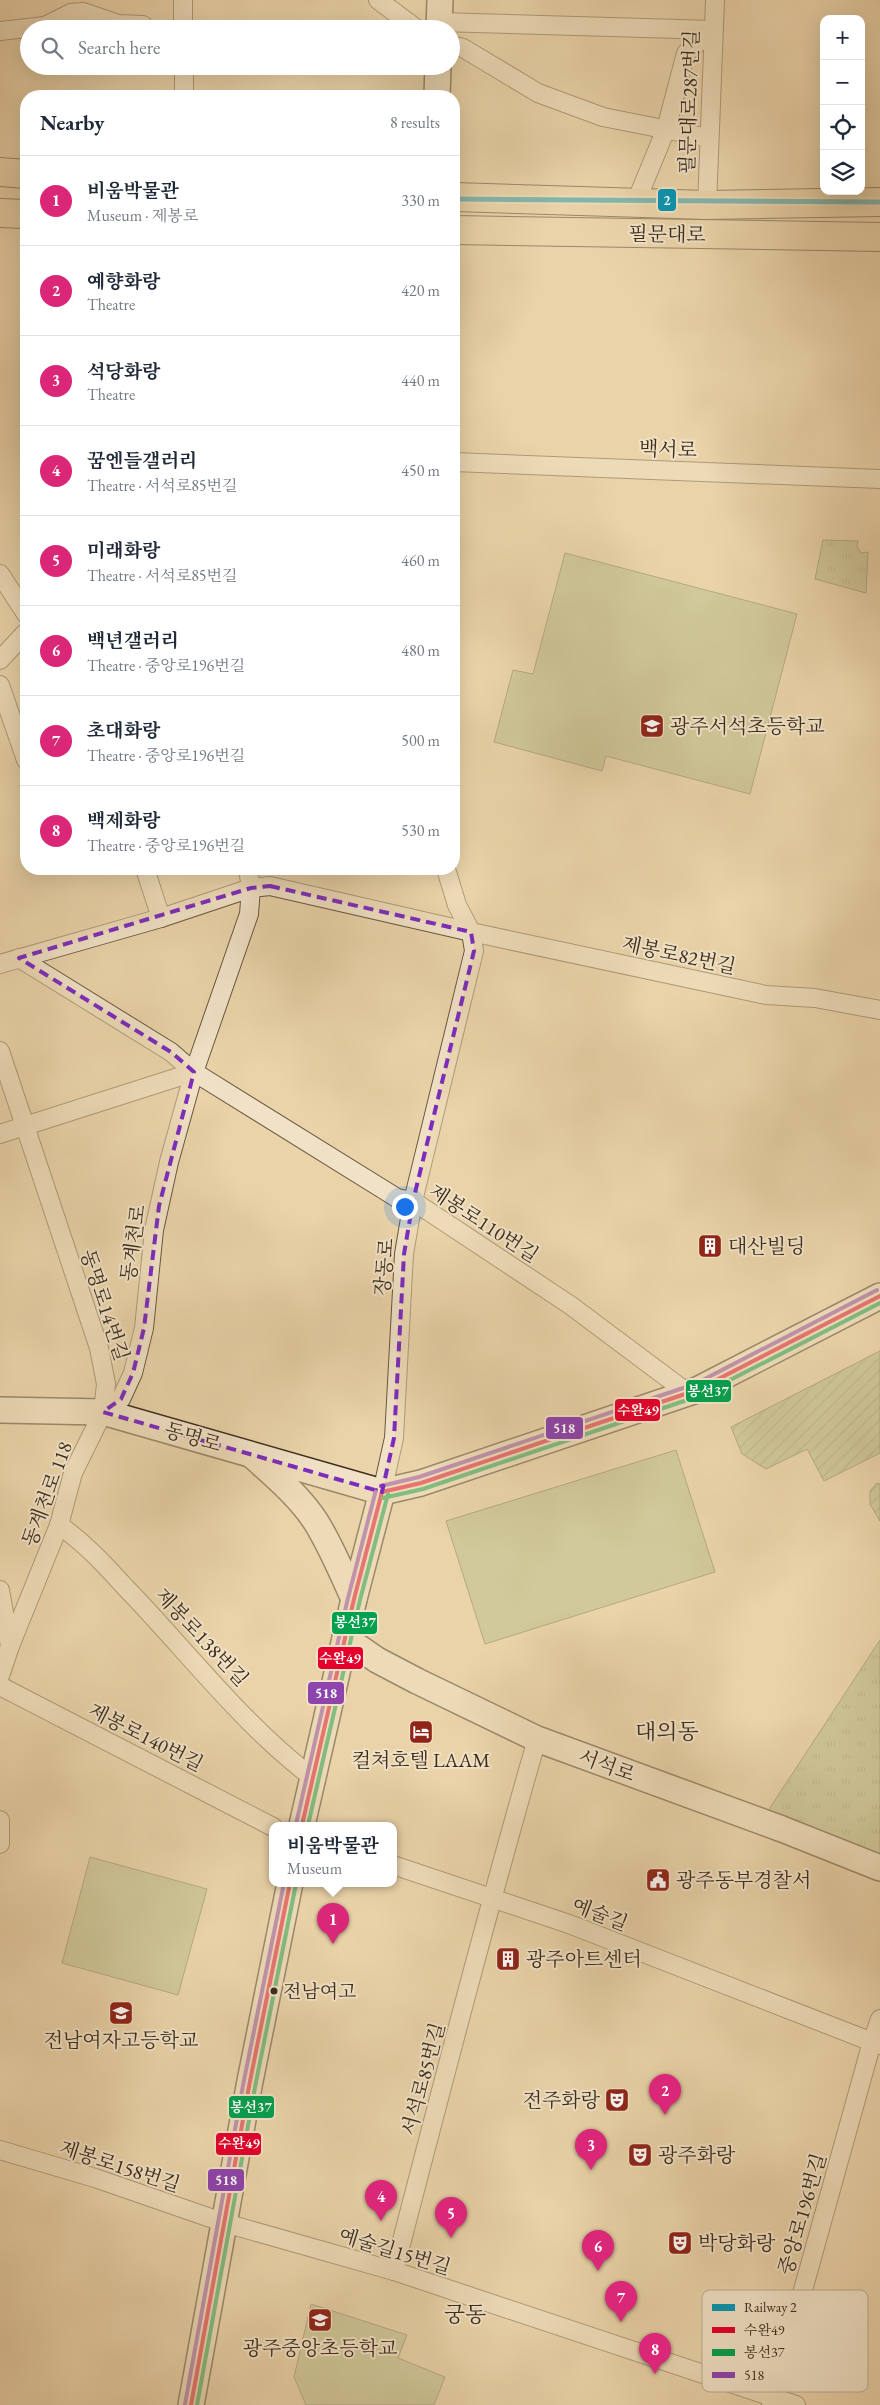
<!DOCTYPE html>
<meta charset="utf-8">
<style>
:root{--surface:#fff;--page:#f6f6f7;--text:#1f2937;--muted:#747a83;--line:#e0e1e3;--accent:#db2777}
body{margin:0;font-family:"EB Garamond","Noto Serif KR",serif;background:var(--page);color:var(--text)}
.controls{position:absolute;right:15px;top:15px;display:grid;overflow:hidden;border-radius:10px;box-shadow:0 5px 20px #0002}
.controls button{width:45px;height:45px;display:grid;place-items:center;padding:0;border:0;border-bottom:1px solid var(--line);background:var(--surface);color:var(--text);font:25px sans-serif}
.you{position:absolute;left:404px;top:1206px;width:18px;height:18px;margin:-12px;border:4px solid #fff;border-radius:50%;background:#1a73e8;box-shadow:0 0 0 8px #1a73e833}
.badge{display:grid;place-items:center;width:32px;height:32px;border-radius:50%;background:var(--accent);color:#fff;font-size:16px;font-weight:700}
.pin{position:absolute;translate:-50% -41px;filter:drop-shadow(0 1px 2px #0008)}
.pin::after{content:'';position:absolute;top:26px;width:18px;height:15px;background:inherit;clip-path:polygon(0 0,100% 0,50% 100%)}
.popup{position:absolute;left:269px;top:1822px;width:128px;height:65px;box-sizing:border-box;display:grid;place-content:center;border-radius:10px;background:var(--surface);filter:drop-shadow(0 1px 4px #0005);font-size:16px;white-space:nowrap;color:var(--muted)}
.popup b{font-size:19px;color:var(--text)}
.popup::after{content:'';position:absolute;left:50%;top:100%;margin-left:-10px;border:10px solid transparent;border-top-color:var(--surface)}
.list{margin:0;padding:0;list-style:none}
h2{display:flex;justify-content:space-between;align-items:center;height:65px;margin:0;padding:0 20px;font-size:21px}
h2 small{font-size:16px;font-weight:400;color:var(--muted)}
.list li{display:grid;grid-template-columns:32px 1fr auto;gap:15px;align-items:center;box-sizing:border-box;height:90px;padding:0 20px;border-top:1px solid var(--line)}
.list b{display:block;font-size:19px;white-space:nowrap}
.list p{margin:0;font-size:16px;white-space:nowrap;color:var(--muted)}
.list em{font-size:16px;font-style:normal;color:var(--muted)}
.icon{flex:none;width:28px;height:28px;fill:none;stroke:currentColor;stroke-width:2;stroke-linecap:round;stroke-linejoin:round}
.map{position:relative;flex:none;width:880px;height:2405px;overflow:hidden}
.search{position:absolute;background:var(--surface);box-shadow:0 5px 20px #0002;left:20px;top:20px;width:440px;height:55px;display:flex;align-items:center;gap:12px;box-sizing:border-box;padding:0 18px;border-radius:28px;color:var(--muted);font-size:19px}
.panel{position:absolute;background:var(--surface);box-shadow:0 5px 20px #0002;left:20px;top:90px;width:440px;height:785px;border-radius:20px}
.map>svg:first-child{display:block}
.grass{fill:#b3bd8b;stroke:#787554}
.park{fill:url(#park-tufts);stroke:#787554}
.garden{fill:url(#garden-furrows);stroke:#787554}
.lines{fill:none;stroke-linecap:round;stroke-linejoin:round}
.street-casing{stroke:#68563f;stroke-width:20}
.secondary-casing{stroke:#3c2d1c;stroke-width:28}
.primary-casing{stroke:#3c2d1c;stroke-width:30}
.street{stroke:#f1e2c7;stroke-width:18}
.secondary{stroke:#f1e2c7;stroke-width:25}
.primary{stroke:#ead3a9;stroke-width:28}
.bus-1-casing{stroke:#f1e2c7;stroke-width:8}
.bus-2-casing{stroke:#f1e2c7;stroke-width:8}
.bus-3-casing{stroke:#f1e2c7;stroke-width:8}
.bus-1{stroke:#e4002b;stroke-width:4}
.bus-2{stroke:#03a04e;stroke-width:4}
.bus-3{stroke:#8e44ad;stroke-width:4}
.rail-1-casing{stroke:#f1e2c7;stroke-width:9}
.rail-1{stroke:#0996b3;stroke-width:5}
.marked{fill:none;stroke:#7b2cbf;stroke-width:4;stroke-dasharray:10 6;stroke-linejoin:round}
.bus-dot{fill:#3c2d1c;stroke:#f1e2c7;stroke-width:2}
.labels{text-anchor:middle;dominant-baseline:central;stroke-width:4;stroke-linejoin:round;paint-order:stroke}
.bus-label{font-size:19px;fill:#3c2d1c;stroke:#f1e2c7;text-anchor:start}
.street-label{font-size:20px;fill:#3c2d1c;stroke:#f1e2c7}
.poi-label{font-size:20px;fill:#3c2d1c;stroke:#f1e2c7;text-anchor:start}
.quarter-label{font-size:22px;fill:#3c2d1c;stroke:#f1e2c7}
.key{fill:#f1e2c7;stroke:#bbac94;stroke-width:1}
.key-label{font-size:14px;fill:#3c2d1c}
.line-badge{stroke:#f1e2c7;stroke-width:2}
.badge-label{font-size:14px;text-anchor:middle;font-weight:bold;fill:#fff}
</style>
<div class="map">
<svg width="880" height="2405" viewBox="0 0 880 2405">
<defs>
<pattern id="park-tufts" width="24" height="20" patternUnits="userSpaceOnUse" patternTransform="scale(1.25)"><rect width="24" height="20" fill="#b3bd8b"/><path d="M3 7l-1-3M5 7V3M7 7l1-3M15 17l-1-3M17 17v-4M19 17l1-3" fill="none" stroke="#939a71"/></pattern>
<pattern id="garden-furrows" width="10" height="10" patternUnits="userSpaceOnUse" patternTransform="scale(1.25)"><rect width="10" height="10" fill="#b3bd8b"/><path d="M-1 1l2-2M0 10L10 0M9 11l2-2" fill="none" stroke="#939a71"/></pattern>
</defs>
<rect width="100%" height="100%" fill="#ead3a9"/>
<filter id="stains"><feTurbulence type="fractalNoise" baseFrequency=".004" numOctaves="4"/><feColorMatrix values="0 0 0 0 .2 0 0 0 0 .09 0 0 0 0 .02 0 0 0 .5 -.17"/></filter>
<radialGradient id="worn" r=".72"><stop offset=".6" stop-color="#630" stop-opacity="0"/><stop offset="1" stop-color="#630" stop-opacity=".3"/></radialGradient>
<!-- grass -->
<g class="grass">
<polygon points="565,553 797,614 750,794 606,756 602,771 494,742 513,670 533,674"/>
<polygon points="676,1450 715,1572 485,1644 446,1521"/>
<polygon points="90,1857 207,1889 178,1995 62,1963"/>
<polygon points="311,2304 407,2335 398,2358 445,2377 434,2405 306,2405 294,2377"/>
</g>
<!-- park -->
<g class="park">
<polygon points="823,540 858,541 857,546 861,553 868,552 866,593 815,579"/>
<polygon points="880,1640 880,1856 799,1823 764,1817"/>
</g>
<!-- garden -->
<g class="garden">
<polygon points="880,1351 880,1453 824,1481 807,1449 766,1469 742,1454 731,1427"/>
<polygon points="877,1483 880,1484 880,1521 870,1504 870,1491"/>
</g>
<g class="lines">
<defs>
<g id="street">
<polyline points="183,0 183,29"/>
<polyline points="378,0 417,29"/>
<polyline points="439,22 713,30"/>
<polyline points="0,31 45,26 71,13 83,12 118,24 143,25"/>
<polyline points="451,45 463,48 538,93 603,117 709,138"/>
<polyline points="184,66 184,96"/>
<polyline points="636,202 666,129 686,53 713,30"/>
<polyline points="707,205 715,0"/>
<polyline points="454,462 880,479"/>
<polyline points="0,574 26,614"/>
<polyline points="0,660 26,632"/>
<polyline points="0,685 26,760"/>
<polyline points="145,869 161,918"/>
<polyline points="19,958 171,1052 194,1072 397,1198 413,1201 570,1305 689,1394"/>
<polyline points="0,964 161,918 251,888 270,886 471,932 766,995 815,998 880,1010"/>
<polyline points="0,1051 99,1348 106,1384 103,1412 73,1473 59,1525 10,1646 0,1676"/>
<polyline points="0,1134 194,1072"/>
<polyline points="103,1412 121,1399 133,1373 144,1328 154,1230 169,1162 194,1072 249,914 251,888 248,869"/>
<polyline points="382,1492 394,1438 404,1254 413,1201 474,951 471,932 457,905 446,869"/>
<path d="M59 1525C85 1543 105 1565 126 1588 187 1651 243 1725 313 1778"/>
<polyline points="0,1590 10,1646"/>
<polyline points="0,1686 273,1827"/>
<polyline points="0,1820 0,1844"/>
<polyline points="393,1865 569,1924 880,2045"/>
<polyline points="0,2150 95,2178 225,2223 394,2271 796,2405"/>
<path d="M394 2271C440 2094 486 1916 537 1739"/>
<polyline points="771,2405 872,2042 880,2019"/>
</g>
<g id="secondary">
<polyline points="439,29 440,0"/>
<polyline points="437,96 438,66"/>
<polyline points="0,1410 103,1412 382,1492 421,1483 697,1390 880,1296"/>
<path d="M254 1457C276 1477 300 1497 316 1522 331 1546 342 1573 354 1599"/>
<polyline points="345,1638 377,1660 417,1681 537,1739 782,1829 880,1868"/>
<polyline points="302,1825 354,1599 382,1492"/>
<polyline points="191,2405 250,2081 290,1883"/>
</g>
<g id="primary">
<polyline points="0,172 26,174"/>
<polyline points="454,197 707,205 880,202"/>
<polyline points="0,213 26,214"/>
<polyline points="454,230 880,237"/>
</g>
</defs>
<!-- street casing -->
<use href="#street" class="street-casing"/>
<!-- secondary casing -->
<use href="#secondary" class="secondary-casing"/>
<!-- primary casing -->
<use href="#primary" class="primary-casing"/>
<!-- street -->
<use href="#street" class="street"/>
<!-- secondary -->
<use href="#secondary" class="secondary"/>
<!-- primary -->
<use href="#primary" class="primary"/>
<defs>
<g id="bus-1">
<polyline points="382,1492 421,1483 697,1390 880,1296"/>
<polyline points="302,1825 354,1599 382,1492"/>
<polyline points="191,2405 250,2081 290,1883"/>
</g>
<g id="bus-2">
<polyline points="383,1498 423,1489 699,1396 880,1303"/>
<polyline points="308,1825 360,1600 388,1494"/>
<polyline points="197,2405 256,2082 296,1884"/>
</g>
<g id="bus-3">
<polyline points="381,1486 419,1477 695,1384 877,1290"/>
<polyline points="296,1824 348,1598 376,1490"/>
<polyline points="185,2404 244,2080 284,1883"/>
</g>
</defs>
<!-- bus-1 casing -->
<use href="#bus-1" class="bus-1-casing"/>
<!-- bus-2 casing -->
<use href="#bus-2" class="bus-2-casing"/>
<!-- bus-3 casing -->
<use href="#bus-3" class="bus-3-casing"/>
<!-- bus-1 -->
<use href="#bus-1" class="bus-1"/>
<!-- bus-2 -->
<use href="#bus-2" class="bus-2"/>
<!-- bus-3 -->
<use href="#bus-3" class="bus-3"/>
<defs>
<polyline id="rail-1" points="454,199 880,202"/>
</defs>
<!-- rail-1 casing -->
<use href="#rail-1" class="rail-1-casing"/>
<!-- rail-1 -->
<use href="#rail-1" class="rail-1"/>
</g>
<!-- marked area -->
<path d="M0 0H880V2405H0ZM270 886 471 932 474 951 413 1201 404 1254 394 1438 382 1492 103 1412 121 1399 133 1373 144 1328 159 1206 194 1072 171 1052 19 958 251 888Z" fill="#ead3a9" fill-opacity=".55" fill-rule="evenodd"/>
<path class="marked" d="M270 886 471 932 474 951 413 1201 404 1254 394 1438 382 1492 103 1412 121 1399 133 1373 144 1328 159 1206 194 1072 171 1052 19 958 251 888Z"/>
<!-- icons -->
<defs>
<symbol id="school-square" viewBox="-11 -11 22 22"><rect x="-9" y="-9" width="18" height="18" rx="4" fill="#8f2418" stroke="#f1e2c7"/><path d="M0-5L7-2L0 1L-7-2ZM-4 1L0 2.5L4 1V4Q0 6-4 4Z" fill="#fff"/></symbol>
<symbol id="building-square" viewBox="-11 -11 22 22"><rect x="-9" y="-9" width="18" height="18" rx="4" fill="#8f2418" stroke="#f1e2c7"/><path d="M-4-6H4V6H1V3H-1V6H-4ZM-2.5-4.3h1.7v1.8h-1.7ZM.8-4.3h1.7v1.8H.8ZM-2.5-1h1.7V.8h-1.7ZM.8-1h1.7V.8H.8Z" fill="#fff"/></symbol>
<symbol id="hotel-square" viewBox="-11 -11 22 22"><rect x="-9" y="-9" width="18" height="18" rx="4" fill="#8f2418" stroke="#f1e2c7"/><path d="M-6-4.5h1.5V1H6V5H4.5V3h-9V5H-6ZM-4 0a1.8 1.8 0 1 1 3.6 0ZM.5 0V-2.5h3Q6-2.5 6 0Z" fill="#fff"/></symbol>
<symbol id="civic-square" viewBox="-11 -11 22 22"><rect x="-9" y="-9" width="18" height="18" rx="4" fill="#8f2418" stroke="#f1e2c7"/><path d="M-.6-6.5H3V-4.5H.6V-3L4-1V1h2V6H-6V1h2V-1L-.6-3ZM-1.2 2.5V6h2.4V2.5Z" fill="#fff"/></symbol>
<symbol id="theatre-square" viewBox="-11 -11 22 22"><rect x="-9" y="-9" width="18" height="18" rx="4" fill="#8f2418" stroke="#f1e2c7"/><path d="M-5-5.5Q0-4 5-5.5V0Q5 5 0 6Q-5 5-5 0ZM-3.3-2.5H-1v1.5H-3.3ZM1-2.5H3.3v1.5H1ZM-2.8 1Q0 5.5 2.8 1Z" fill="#fff"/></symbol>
</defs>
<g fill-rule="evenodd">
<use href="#school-square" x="638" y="712" width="28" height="28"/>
<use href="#building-square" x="696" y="1232" width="28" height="28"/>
<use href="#hotel-square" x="407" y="1718" width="28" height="28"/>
<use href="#civic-square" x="644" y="1866" width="28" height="28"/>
<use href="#building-square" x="494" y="1945" width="28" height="28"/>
<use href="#school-square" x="107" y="1999" width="28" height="28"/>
<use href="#theatre-square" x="603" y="2086" width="28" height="28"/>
<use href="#theatre-square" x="626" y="2141" width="28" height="28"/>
<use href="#theatre-square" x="666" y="2229" width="28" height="28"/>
<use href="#school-square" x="306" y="2306" width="28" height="28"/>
</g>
<!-- markers -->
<circle class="bus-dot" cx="274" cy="1991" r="4.5"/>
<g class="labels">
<!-- bus labels -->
<g class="bus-label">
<text x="283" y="1991">전남여고</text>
</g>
<!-- street labels -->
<g class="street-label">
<text transform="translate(689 102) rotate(-88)">필문대로287번길</text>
<text transform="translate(667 234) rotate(1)">필문대로</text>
<text transform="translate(668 449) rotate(2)">백서로</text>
<text transform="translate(679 955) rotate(12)">제봉로82번길</text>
<text transform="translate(484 1223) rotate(33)">제봉로110번길</text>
<text transform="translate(133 1243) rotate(-82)">동계천로</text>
<text transform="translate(384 1267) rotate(-85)">장동로</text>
<text transform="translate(105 1305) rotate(72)">동명로14번길</text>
<text transform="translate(193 1437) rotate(16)">동명로</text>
<text transform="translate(47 1494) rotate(-70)">동계천로 118</text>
<text transform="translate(202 1637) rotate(47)">제봉로138번길</text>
<text transform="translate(146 1737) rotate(27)">제봉로140번길</text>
<text transform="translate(607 1765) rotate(20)">서석로</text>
<text transform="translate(600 1914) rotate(21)">예술길</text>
<text transform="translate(423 2079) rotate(-75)">서석로85번길</text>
<text transform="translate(120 2166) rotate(18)">제봉로158번길</text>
<text transform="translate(802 2214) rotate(-74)">중앙로196번길</text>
<text transform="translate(395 2251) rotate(17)">예술길15번길</text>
</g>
<!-- poi labels -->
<g class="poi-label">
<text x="670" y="726">광주서석초등학교</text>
<text x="728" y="1246">대산빌딩</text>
<text x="421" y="1760" text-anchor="middle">컬쳐호텔 LAAM</text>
<text x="676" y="1880">광주동부경찰서</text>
<text x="526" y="1959">광주아트센터</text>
<text x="121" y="2040" text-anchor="middle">전남여자고등학교</text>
<text x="600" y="2100" text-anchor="end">전주화랑</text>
<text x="658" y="2155">광주화랑</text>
<text x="698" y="2243">박당화랑</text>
<text x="320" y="2348" text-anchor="middle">광주중앙초등학교</text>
</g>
<!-- quarter labels -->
<g class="quarter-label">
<text x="667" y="1731">대의동</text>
<text x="465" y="2314">궁동</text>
</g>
</g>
<!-- legend -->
<rect x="702" y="2290" width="166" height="102" rx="8" class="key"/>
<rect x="712" y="2304" width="23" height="7" fill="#0996b3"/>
<rect x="712" y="2327" width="23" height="6" fill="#e4002b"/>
<rect x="712" y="2349" width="23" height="7" fill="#03a04e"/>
<rect x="712" y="2372" width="23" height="6" fill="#8e44ad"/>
<g class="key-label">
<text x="744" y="2312">Railway 2</text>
<text x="744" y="2335">수완49</text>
<text x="744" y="2357">봉선37</text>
<text x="744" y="2380">518</text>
</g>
<g class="line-badge">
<rect x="657" y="188" width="20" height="24" rx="5" fill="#0996b3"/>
<rect x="685" y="1379" width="47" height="24" rx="5" fill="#03a04e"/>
<rect x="614" y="1398" width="47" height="24" rx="5" fill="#e4002b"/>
<rect x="545" y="1416" width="39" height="24" rx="5" fill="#8e44ad"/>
<rect x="331" y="1611" width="47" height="24" rx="5" fill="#03a04e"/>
<rect x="317" y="1646" width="47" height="24" rx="5" fill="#e4002b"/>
<rect x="307" y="1681" width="38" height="24" rx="5" fill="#8e44ad"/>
<rect x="228" y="2095" width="47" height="24" rx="5" fill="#03a04e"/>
<rect x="215" y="2132" width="47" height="24" rx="5" fill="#e4002b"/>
<rect x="207" y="2168" width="38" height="24" rx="5" fill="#8e44ad"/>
</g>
<g class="badge-label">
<text x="667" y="205">2</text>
<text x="708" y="1396">봉선37</text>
<text x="638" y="1415">수완49</text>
<text x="564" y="1433">518</text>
<text x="355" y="1627">봉선37</text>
<text x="340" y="1663">수완49</text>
<text x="326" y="1698">518</text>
<text x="251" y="2112">봉선37</text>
<text x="239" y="2148">수완49</text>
<text x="226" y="2185">518</text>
</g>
<rect width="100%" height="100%" filter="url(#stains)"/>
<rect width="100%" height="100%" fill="url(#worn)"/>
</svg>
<div class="controls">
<button>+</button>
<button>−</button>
<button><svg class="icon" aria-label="locate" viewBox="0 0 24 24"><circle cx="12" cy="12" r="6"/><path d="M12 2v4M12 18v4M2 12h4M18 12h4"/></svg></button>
<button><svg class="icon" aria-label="layers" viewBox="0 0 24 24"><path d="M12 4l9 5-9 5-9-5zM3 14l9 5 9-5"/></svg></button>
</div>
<div class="you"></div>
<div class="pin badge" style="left:333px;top:1944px">1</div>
<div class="popup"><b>비움박물관</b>Museum</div>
<div class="pin badge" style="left:665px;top:2115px">2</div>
<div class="pin badge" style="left:591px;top:2170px">3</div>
<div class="pin badge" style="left:381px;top:2221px">4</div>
<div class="pin badge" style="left:451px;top:2238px">5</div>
<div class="pin badge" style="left:598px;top:2271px">6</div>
<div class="pin badge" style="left:621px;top:2322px">7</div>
<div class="pin badge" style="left:655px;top:2374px">8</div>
<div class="search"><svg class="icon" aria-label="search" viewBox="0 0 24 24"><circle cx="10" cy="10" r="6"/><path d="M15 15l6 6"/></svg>Search here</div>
<section class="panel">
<h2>Nearby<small>8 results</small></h2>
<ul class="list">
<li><span class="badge">1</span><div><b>비움박물관</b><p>Museum · 제봉로</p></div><em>330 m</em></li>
<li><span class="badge">2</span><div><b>예향화랑</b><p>Theatre</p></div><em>420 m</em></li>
<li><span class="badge">3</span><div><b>석당화랑</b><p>Theatre</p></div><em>440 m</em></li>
<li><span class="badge">4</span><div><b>꿈엔들갤러리</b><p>Theatre · 서석로85번길</p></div><em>450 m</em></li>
<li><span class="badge">5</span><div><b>미래화랑</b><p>Theatre · 서석로85번길</p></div><em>460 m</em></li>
<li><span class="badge">6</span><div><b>백년갤러리</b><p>Theatre · 중앙로196번길</p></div><em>480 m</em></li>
<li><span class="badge">7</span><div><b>초대화랑</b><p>Theatre · 중앙로196번길</p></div><em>500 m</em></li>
<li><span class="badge">8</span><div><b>백제화랑</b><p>Theatre · 중앙로196번길</p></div><em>530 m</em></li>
</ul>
</section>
</div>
